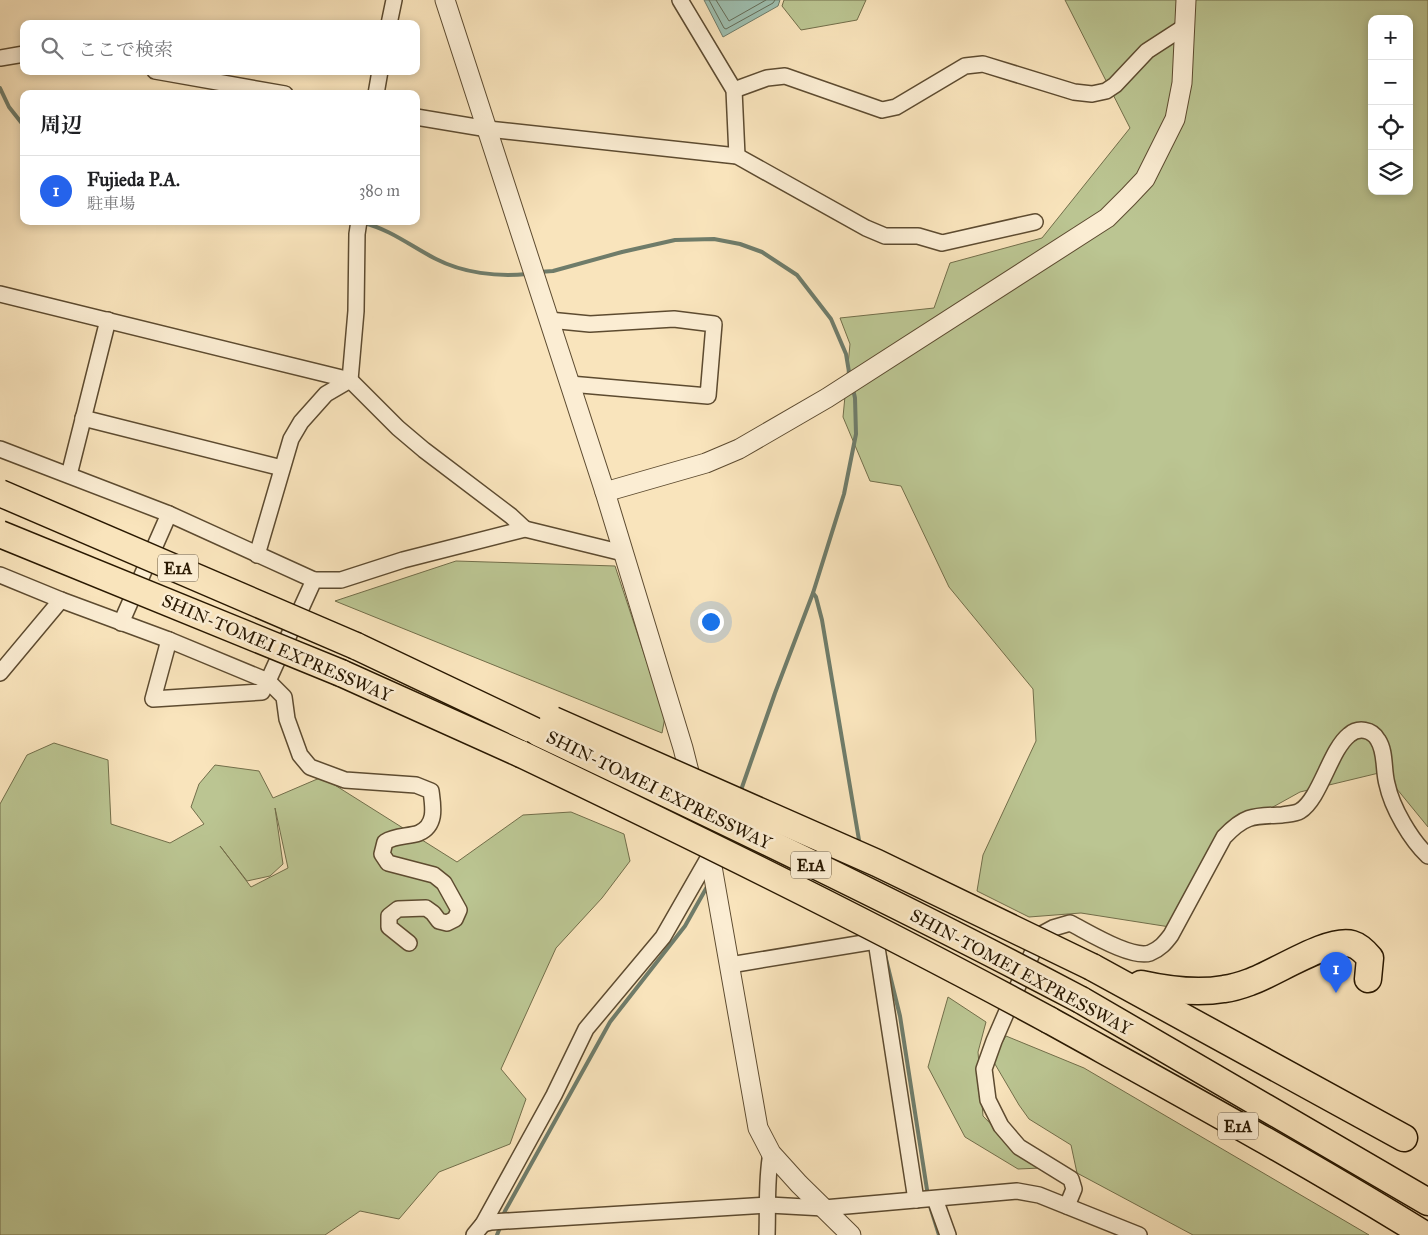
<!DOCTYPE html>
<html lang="ja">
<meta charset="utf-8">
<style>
:root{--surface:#fff;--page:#f2f2f2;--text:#202124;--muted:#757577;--line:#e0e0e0;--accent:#2563eb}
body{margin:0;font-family:"IM FELL Great Primer","Noto Serif JP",serif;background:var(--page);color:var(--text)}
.controls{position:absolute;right:15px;top:15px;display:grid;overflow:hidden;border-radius:10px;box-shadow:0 2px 8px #0003}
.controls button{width:45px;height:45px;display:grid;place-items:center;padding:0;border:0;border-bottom:1px solid var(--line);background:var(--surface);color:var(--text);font:25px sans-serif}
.you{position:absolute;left:710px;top:621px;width:18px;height:18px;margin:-12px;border:4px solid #fff;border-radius:50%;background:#1a73e8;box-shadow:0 0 0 8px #1a73e833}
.badge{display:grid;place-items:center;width:32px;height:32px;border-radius:50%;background:var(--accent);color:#fff;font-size:16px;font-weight:700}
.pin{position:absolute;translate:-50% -41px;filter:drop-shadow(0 1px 2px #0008)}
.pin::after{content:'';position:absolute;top:26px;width:18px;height:15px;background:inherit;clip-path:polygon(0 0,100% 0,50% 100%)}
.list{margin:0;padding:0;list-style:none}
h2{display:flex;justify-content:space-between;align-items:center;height:65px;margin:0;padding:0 20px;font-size:21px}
h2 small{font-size:16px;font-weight:400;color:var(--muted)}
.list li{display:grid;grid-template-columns:32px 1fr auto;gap:15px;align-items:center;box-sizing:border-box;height:70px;padding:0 20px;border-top:1px solid var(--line)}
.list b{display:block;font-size:19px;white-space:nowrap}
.list p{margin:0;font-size:16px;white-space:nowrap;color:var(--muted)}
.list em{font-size:16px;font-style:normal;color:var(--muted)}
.icon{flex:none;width:28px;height:28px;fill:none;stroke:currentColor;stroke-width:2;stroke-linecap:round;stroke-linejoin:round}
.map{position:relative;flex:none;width:1428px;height:1235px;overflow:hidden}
.search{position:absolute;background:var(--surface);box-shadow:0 2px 8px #0003;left:20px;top:20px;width:400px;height:55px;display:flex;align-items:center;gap:12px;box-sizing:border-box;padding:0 18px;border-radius:10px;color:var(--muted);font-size:19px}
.panel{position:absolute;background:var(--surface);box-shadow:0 2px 8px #0003;left:20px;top:90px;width:400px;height:135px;border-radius:10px}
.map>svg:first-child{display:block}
.green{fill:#bbc592;stroke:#726e4a;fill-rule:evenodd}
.water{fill:#9ebfb0;stroke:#6f7c6a}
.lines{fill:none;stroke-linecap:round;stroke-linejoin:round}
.shore{stroke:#646c58;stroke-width:1}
.stream{stroke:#6f7c6a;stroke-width:4}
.minor-casing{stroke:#5d4b30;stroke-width:18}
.tertiary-casing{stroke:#5d4b30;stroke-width:21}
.motorway-casing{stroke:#291801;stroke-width:29}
.minor{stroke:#fbedd3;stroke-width:15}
.tertiary{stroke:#fbedd3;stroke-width:19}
.motorway{stroke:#f9e4bc;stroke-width:26}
.motorway-bridge-casing{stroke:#291801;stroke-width:29;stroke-linecap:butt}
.motorway-bridge{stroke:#f9e4bc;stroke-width:26}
.labels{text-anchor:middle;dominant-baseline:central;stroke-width:5;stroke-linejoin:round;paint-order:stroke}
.shield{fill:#fbedd3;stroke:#685840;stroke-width:1}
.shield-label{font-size:16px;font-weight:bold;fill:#291801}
.street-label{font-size:18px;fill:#291801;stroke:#fbedd3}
</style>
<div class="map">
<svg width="1428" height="1235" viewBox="0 0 1428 1235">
<rect width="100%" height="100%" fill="#f9e4bc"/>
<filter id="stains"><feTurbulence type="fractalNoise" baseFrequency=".004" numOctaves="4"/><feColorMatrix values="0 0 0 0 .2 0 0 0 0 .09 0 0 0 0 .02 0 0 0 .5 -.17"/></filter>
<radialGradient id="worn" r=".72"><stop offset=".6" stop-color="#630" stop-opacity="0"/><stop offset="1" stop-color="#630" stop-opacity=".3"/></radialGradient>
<!-- green -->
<g class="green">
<polygon points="784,0 866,0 857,20 801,30 782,6"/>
<path d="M1065 0H1428V827L1383 772 1300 792 1217 838 1170 927 1081 913 1029 917 977 891 983 855 1036 741 1033 689 949 587 901 486 870 481 843 417 850 344 840 318 934 308 950 263 1042 238 1130 128ZM1372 19H1409V191H1372Z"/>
<polygon points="456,561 615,566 665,717 662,733 335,601"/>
<path d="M54 743 108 760 111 824 170 843 204 824 191 807 199 784 215 765 259 771 273 798 322 777 457 862 523 815 571 812 624 834 630 861 602 898 556 948 501 1069 526 1099 510 1144 439 1172 399 1219 360 1211 325 1235H0V804L27 755ZM275 808 288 868 251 887 220 846 247 881 270 876 283 864Z"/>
<polygon points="948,997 986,1022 978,1052 983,1116 1021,1155 1041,1168 1018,1169 965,1137 928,1067"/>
<polygon points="1006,1036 1084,1068 1369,1235 1193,1235 1077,1173 1071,1145 1029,1119 1019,1105 992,1059"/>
</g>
<!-- water -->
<polygon class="water" points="704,0 780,0 778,6 723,37"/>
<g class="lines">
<!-- shore -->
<g class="shore">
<polyline points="709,0 724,28 726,29 773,3 775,0"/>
<polyline points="716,0 729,21 766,0"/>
</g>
<!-- stream -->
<g class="stream">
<polyline points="0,88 9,107 24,126"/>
<path d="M363 223C390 229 412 247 436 259 463 273 497 277 527 274"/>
<polyline points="539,272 553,271 622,252 675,240 714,239 740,244 762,252 797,275 831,319 846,354 850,378"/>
<polyline points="813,593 816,597 822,620 860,846"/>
<polyline points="740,793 775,693 813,593 844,494 856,434 855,398 853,389"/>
<polyline points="885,955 900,1016 928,1196"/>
<polyline points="929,1203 939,1235"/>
<polyline points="502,1218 505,1211 610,1022 685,926 708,885"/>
<polyline points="497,1235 501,1225"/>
</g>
<defs>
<g id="minor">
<polyline points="680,0 734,90 737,156"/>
<polyline points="389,24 394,0"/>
<polyline points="0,58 24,54"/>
<polyline points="155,71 285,94"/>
<polyline points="734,90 767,78 785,76 882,110 896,107 965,66 983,64 1074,92 1092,94 1106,91 1115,85 1147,51 1184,27"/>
<polyline points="376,94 380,71"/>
<polyline points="416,117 488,129 737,156 866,228 885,236 918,236 942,243 1035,222"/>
<polyline points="0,294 350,380 398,428 424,450 511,516 525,529"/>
<polyline points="549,320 590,324 674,319 714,324 708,396 570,384"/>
<polyline points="350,380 356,311 357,234 359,221"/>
<polyline points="83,418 282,468"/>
<polyline points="0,449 169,514 314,580"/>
<polyline points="69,475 108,320"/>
<polyline points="257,555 291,439 301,422 326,394 350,380"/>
<path d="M0 575 61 600 169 640 268 681 284 697 287 719 300 755 310 767 345 780 416 785 431 791C433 806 437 825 419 833 408 837 396 835 385 842L382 854 388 863 434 875 444 883 459 910 455 919 447 923 439 921 433 913 426 908 398 909 389 916V927L409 943"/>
<polyline points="121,623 169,514"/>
<polyline points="169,640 153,699 262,692 268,681 314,580 341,580 403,560 525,529 623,553"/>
<polyline points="0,673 61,600"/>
<polyline points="730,965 876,941 916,1200"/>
<polyline points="935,1199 948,1235"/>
<path d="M1067 1206 1074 1189 1071 1179 1019 1147 1001 1126 988 1100 984 1069 994 1041 1040 935 1053 928 1070 923C1088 932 1131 959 1150 953 1160 949 1165 943 1171 935L1224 837C1245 815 1253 816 1282 815 1287 814 1295 814 1300 811 1320 799 1330 750 1349 735 1358 727 1372 729 1378 740 1386 752 1383 770 1387 784 1392 808 1411 840 1428 856"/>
<polyline points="483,1224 491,1222 769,1205 824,1208 1017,1191 1039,1195 1139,1235"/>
<polyline points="474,1235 483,1224 554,1095 586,1029 663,937 710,855"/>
<path d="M767 1235C768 1207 766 1180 771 1153"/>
</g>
<g id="tertiary">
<polyline points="445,0 605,492 683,748 710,855 758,1128 771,1153 799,1184 851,1235"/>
<polyline points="605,492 706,463 739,449 827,398 1107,218 1128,197 1145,179 1175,119 1182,83 1186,0"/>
</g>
<g id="motorway">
<polyline points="356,646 539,733"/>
<polyline points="341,673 521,754"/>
<polyline points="1092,967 1404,1138"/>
<path d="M1141 984C1168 990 1196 994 1224 989 1232 988 1242 985 1250 982 1274 974 1329 937 1352 944 1359 946 1365 952 1370 958L1368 979"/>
<polyline points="1081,1000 1428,1202"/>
<path d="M1049 1020C1175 1090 1302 1159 1425 1235"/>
</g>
</defs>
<!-- minor casing -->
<use href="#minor" class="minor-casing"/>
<!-- tertiary casing -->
<use href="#tertiary" class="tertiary-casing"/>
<!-- motorway casing -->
<use href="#motorway" class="motorway-casing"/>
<!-- minor -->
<use href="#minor" class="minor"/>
<!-- tertiary -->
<use href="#tertiary" class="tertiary"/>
<!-- motorway -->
<use href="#motorway" class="motorway"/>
<defs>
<g id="motorway-bridge">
<polyline points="0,493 356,646"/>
<polyline points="0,534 341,673"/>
<polyline points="553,720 877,863 1092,967"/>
<path d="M539 733C721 819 903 906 1081 1000"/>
<path d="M521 754C699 839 876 926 1049 1020"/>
</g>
</defs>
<!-- motorway-bridge casing -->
<use href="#motorway-bridge" class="motorway-bridge-casing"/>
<!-- motorway-bridge -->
<use href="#motorway-bridge" class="motorway-bridge"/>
</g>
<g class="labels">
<!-- shield labels -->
<g class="shield">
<rect x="158" y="554.5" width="40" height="27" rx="4"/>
<rect x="791" y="851.5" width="40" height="27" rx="4"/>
<rect x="1218" y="1112.5" width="40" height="27" rx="4"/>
</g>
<g class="shield-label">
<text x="178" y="568">E1A</text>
<text x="811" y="865">E1A</text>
<text x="1238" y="1126">E1A</text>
</g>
<!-- street labels -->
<g class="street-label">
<text transform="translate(277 648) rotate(23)">SHIN-TOMEI EXPRESSWAY</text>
<text transform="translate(659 790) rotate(26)">SHIN-TOMEI EXPRESSWAY</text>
<text transform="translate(1021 972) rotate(28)">SHIN-TOMEI EXPRESSWAY</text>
</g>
</g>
<rect width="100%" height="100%" filter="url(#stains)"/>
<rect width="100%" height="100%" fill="url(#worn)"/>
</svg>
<div class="controls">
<button>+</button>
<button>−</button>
<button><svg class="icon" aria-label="locate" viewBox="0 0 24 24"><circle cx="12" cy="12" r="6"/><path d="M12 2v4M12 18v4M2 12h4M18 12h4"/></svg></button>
<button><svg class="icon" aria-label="layers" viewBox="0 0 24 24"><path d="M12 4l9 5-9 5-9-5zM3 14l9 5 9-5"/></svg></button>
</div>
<div class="you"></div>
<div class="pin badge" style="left:1336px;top:993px">1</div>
<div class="search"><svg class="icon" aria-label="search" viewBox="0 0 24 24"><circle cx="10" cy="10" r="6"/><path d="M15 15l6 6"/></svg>ここで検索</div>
<section class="panel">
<h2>周辺<small></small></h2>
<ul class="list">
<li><span class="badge">1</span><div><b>Fujieda P.A.</b><p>駐車場</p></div><em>380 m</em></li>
</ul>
</section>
</div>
